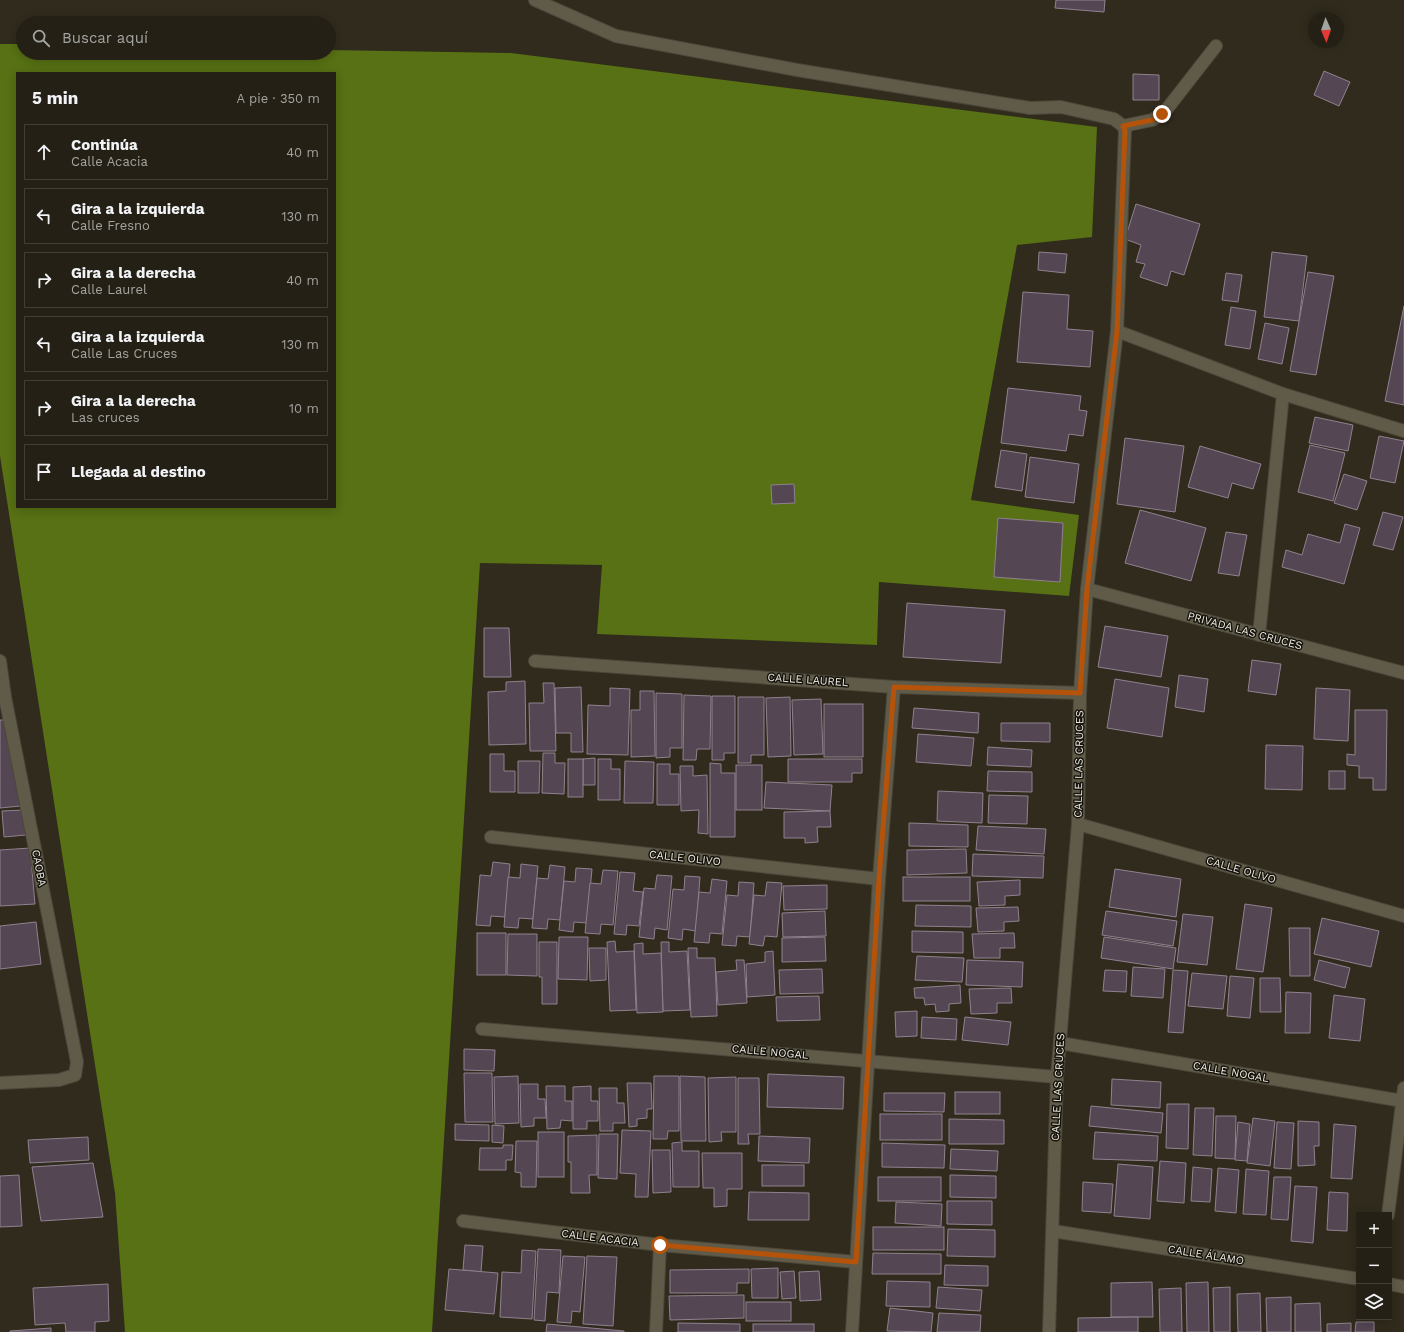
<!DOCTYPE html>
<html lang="es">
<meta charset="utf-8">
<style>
:root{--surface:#242015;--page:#302d22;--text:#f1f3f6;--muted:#a3a3a0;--line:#413e34}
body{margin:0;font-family:"Work Sans",sans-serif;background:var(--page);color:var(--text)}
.controls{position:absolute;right:12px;bottom:12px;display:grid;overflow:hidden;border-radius:0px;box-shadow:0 2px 10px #0003}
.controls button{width:36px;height:36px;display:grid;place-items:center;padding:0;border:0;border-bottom:1px solid var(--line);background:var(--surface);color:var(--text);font:20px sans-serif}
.compass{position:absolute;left:1308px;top:12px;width:36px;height:36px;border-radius:50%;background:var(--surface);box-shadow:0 2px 10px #0003;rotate:178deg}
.stop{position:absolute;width:12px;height:12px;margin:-9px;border:3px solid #b45309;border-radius:50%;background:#fff}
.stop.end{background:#b45309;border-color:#fff;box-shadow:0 1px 4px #0008}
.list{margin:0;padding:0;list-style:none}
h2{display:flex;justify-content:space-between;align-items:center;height:52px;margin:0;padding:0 16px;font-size:17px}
h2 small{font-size:13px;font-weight:400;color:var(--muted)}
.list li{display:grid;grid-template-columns:26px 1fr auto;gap:12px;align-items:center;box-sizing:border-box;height:56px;margin:0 8px 8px;padding:0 8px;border:1px solid var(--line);border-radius:0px}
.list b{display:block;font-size:15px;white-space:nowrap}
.list p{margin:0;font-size:13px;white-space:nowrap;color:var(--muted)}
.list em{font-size:13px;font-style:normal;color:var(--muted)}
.icon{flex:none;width:22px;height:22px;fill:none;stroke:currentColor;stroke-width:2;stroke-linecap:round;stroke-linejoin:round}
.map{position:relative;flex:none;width:1404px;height:1332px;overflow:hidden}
.search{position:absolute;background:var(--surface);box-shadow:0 2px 10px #0003;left:16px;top:16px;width:320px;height:44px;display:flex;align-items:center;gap:10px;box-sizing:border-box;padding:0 14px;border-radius:22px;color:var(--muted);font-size:15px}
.panel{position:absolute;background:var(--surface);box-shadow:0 2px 10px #0003;left:16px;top:72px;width:320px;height:436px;border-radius:0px}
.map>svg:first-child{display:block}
.forest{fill:#577114;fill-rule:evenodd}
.building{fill:#544653;stroke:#90818f}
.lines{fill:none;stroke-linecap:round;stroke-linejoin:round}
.lane-casing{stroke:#4b473a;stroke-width:14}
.street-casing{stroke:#4b473a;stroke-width:14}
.lane{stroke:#605b49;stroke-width:12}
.street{stroke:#605b49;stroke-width:12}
.route{stroke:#b45309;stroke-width:5}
.labels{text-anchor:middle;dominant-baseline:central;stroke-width:3;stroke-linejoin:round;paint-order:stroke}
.street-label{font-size:11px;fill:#edeae0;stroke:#16140d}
</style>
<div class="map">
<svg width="1404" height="1332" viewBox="0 0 1404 1332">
<rect width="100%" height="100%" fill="#302b1c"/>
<!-- forest -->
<path class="forest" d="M0 44H23V53H329V50L511 53 1097 127 1092 237 1017 245 971 500 1079 515 1069 596 879 582 877 645 597 634 602 565 480 563 432 1332H125L115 1193 0 456ZM17 73H335V507H17Z"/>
<!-- building -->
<g class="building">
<polygon points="1056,0 1105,0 1104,12 1055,8"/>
<polygon points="1324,71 1350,82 1339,106 1314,95"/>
<polygon points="1133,74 1159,75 1159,100 1133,100"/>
<polygon points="1136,204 1200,224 1184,275 1171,271 1167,286 1140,277 1145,264 1136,262 1141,245 1125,239"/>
<polygon points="1039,252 1067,254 1065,273 1038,270"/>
<polygon points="1272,252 1307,256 1299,321 1264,317"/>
<polygon points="1308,272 1334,276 1316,375 1290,371"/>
<polygon points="1226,273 1242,275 1238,302 1222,300"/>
<polygon points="1023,292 1069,295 1067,329 1093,331 1090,367 1017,362"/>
<polygon points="1404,306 1404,405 1385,401"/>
<polygon points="1231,307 1256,311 1250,349 1225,345"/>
<polygon points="1265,323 1289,328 1282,364 1258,359"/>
<polygon points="1008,388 1081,396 1079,410 1087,411 1083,436 1069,434 1066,451 1001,443"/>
<polygon points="1315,417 1353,425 1348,451 1309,443"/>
<polygon points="1379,436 1404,441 1395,483 1370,478"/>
<polygon points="1125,438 1184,446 1175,512 1117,504"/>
<polygon points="1310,445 1345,453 1333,501 1298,492"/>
<polygon points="1200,446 1261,464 1253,489 1232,483 1228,498 1188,487"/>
<polygon points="1001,450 1027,454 1022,491 995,487"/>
<polygon points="1030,457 1079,464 1074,503 1025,497"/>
<polygon points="1344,474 1367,481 1357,510 1334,503"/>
<polygon points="794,484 795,503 772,504 771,485"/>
<polygon points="1140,510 1206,528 1191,581 1125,563"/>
<polygon points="1383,512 1403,517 1393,550 1373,545"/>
<polygon points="998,518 1063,523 1060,582 994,577"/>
<polygon points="1345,524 1360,528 1344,584 1282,567 1286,550 1302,555 1308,534 1340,543"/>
<polygon points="1226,532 1247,535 1239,576 1218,573"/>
<polygon points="907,603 1005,610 1001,663 903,657"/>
<polygon points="1105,626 1168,636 1161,677 1098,667"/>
<polygon points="484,628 509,628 511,677 484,677"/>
<polygon points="1252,660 1281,664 1276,695 1248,691"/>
<polygon points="1179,675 1208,679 1204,712 1175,707"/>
<polygon points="1115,679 1169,688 1162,737 1107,728"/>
<polygon points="525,681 526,744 489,745 488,692 506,691 506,682"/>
<polygon points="543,683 554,683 556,751 530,751 529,703 544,703"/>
<polygon points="581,687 583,752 571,752 571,733 556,733 555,688"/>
<polygon points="610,688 630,689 628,755 587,754 588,705 610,706"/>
<polygon points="1316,688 1350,690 1348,741 1314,739"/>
<polygon points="640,691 654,691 655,756 631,757 631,710 640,710"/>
<polygon points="656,693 682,694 682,748 670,748 670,757 656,758"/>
<polygon points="684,695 711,696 710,749 697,749 696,760 683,760"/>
<polygon points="712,696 735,696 735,753 724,753 724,760 712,760"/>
<polygon points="738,697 764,697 764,755 751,755 751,763 738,763"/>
<polygon points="790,697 791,756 768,757 766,698"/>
<polygon points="821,699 823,754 794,755 792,700"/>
<rect x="824" y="704" width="39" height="53"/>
<polygon points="914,708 979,713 978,733 912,728"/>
<polygon points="1355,710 1387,710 1386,790 1373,790 1373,778 1359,778 1359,766 1347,765 1347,754 1355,755"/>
<polygon points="0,720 4,720 21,806 0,808"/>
<polygon points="1001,723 1050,723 1050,742 1001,741"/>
<polygon points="918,734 974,738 971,766 916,762"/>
<polygon points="1266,745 1303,746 1302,790 1265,789"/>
<polygon points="988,747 1032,750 1031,767 987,765"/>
<polygon points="543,753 555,753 555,763 565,763 564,794 542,793"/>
<polygon points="490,754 504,754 504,771 515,771 515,792 490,792"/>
<polygon points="595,758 595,785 583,785 583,759"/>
<rect x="568" y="759" width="15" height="38"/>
<polygon points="598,759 611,759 611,769 620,769 620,800 598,800"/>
<polygon points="788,759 862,759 862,773 852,773 852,782 788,782"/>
<polygon points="518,761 540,761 539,793 518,793"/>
<polygon points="625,761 654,762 653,803 624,803"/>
<polygon points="710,763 721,764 721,773 735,773 735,837 710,837"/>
<polygon points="657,764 670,764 670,774 679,774 679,805 657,805"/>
<rect x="736" y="765" width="26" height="45"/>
<polygon points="680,766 693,766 693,776 707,775 708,834 698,833 699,810 681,811"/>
<polygon points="988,771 1032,772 1032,792 987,791"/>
<rect x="1329" y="771" width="16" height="18"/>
<polygon points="766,782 832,785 830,811 764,808"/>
<polygon points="938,791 983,793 982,823 937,821"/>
<polygon points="989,795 1028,796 1027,824 988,823"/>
<polygon points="24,810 26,835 4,837 2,811"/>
<polygon points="830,811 831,827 817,827 818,842 805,843 805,838 784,838 784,812"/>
<polygon points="909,823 968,825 968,847 909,846"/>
<polygon points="978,826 1046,829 1044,854 976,850"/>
<polygon points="30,848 35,904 0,906 0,850"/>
<polygon points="966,849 967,873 907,875 907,850"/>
<polygon points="973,854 1044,856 1043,878 972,876"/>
<polygon points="493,862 510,864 505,917 491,916 490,926 476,925 480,875 491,876"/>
<polygon points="521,864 538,866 533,919 519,918 518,928 504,927 508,877 520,878"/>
<polygon points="550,865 565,867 560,920 548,919 547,929 532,928 537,878 548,879"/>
<polygon points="576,868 592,869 587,923 574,922 573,932 559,930 564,881 575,882"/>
<polygon points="1115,869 1181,879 1176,917 1109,907"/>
<polygon points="603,870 618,871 613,925 601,924 600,934 585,933 590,883 601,884"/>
<polygon points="620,872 635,873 633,891 643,892 639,926 627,925 626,935 614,934"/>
<polygon points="657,875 672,876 667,930 655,928 654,939 639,937 644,888 655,889"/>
<polygon points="685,876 700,877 696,931 683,929 682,940 668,938 673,889 684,890"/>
<rect x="903" y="877" width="67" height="24"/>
<polygon points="712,879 727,881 722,934 710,933 709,943 694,942 699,892 710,893"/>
<polygon points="1020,880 1020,895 1005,896 1005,905 979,906 977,882"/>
<polygon points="739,882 754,883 750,937 737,936 736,946 722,945 727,895 738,896"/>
<polygon points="767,882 782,883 777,937 765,936 763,946 749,944 754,895 765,896"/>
<polygon points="827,885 827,909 784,910 783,886"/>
<polygon points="1245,904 1272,908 1263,972 1236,969"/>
<polygon points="916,905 971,906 971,927 915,926"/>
<polygon points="1018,907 1019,921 1004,922 1004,931 978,932 976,908"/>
<polygon points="825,911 826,936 783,937 782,913"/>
<polygon points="1106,911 1177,921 1173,946 1102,935"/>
<polygon points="1183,914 1213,917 1207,965 1177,962"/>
<polygon points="1322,918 1379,931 1371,967 1314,954"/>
<polygon points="36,922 41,964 0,969 0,926"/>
<polygon points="1289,928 1310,928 1310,976 1290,976"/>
<polygon points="912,931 963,932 963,953 912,952"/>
<rect x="477" y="933" width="29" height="42"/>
<polygon points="1014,933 1015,948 1000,948 1000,958 974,958 972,934"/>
<polygon points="508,934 537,934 537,976 507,975"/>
<polygon points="559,937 588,937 587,980 558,979"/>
<polygon points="825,937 826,961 782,962 782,938"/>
<polygon points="1104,937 1176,948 1173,969 1101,958"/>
<polygon points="615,941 616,952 634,951 636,1010 610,1011 607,942"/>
<polygon points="539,942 557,942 557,1004 542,1004 542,977 539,977"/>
<polygon points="661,942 669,942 669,952 687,951 690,1010 663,1011"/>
<polygon points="643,943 643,954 661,953 663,1012 637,1013 634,944"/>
<polygon points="589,948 606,948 606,980 590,981"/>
<polygon points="688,948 697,948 697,958 715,958 717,1016 691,1017"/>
<polygon points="773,951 775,995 747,997 746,964 765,962 765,952"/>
<polygon points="917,956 964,958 962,982 915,980"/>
<polygon points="736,960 744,960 747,1003 718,1005 716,972 737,970"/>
<polygon points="967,960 1023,962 1022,987 966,985"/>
<polygon points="1319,960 1350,968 1345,988 1314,980"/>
<polygon points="1133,967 1165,969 1163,998 1131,996"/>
<polygon points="822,969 823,993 780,994 779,970"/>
<polygon points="1105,970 1127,971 1126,992 1103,991"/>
<polygon points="1173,970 1188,971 1183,1033 1168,1032"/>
<polygon points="1192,973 1227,976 1223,1009 1188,1006"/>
<polygon points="1230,976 1254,978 1250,1018 1227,1016"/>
<polygon points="1260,978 1280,978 1281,1012 1260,1012"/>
<polygon points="960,985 961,1003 949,1004 949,1011 936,1012 935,1004 925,1005 924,998 915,998 914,988"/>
<polygon points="1011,988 1012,1003 997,1003 997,1013 971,1014 969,989"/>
<polygon points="1286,992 1311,993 1310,1033 1285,1033"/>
<polygon points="1334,995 1365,999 1360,1041 1329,1038"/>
<polygon points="819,996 820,1020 777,1021 776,997"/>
<polygon points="917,1011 917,1036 896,1037 895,1012"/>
<polygon points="922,1017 957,1019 956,1040 921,1038"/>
<polygon points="965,1017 1011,1022 1008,1045 962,1040"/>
<polygon points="464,1049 495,1050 494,1071 464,1070"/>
<polygon points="464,1073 492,1073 493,1122 465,1122"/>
<polygon points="768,1074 844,1077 843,1109 767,1107"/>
<polygon points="518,1076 519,1123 495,1124 494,1077"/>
<polygon points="654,1076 679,1076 679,1131 668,1131 667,1139 653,1139"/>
<polygon points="680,1076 705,1077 706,1141 681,1141"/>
<polygon points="736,1077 736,1132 721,1132 722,1141 709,1142 708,1078"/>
<polygon points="738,1078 759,1078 760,1134 748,1134 749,1144 738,1144"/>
<polygon points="1112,1079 1161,1082 1160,1108 1111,1105"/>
<polygon points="627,1083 651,1083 652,1109 647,1109 647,1118 637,1119 637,1126 629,1127"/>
<polygon points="520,1084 538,1084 538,1099 545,1099 546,1118 534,1118 534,1126 521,1127"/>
<polygon points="546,1086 565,1086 565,1101 572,1101 572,1121 561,1120 560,1128 547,1129"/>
<polygon points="591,1086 591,1101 598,1101 598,1121 587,1121 587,1129 573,1129 573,1087"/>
<polygon points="599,1088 617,1088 617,1103 624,1103 625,1123 613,1123 613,1131 600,1131"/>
<rect x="955" y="1092" width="45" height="22"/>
<polygon points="884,1093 945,1093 944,1112 884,1111"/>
<polygon points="1167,1104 1189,1104 1188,1149 1166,1148"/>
<polygon points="1091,1106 1163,1113 1161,1133 1089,1126"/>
<polygon points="1195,1108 1214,1108 1212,1156 1193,1155"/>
<rect x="880" y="1114" width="62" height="26"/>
<polygon points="1216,1116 1236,1116 1235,1159 1215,1158"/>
<polygon points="1253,1118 1275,1121 1270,1166 1247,1163"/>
<polygon points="949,1119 1004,1120 1004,1144 949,1144"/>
<polygon points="1298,1121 1319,1122 1319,1146 1314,1146 1315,1165 1298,1166"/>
<polygon points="1238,1122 1250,1124 1247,1161 1235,1160"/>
<polygon points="1277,1122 1294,1123 1291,1169 1274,1168"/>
<polygon points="455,1124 489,1125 489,1141 455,1140"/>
<polygon points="1334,1124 1356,1126 1352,1179 1331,1178"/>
<polygon points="492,1125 504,1126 503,1143 492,1142"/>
<polygon points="622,1130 651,1131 648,1197 635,1197 636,1174 620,1173"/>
<rect x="538" y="1132" width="26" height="45"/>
<polygon points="1095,1132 1158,1136 1157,1161 1093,1159"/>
<polygon points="599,1134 618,1134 617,1179 598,1178"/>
<polygon points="597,1135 597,1175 589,1175 590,1193 571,1193 571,1162 568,1162 568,1136"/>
<polygon points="759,1136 810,1138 809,1163 758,1161"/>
<polygon points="88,1137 89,1160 30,1163 28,1140"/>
<polygon points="516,1141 537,1141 536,1187 521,1187 521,1173 515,1172"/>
<polygon points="682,1142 682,1151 699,1151 699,1187 673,1187 672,1143"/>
<polygon points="882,1143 945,1145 944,1168 882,1167"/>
<polygon points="503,1145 513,1145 512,1160 506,1160 506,1170 479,1170 480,1148 503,1148"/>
<polygon points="951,1149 998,1151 997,1171 950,1169"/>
<polygon points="652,1150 670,1150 671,1192 653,1193"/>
<polygon points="702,1153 742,1153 742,1189 727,1189 727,1206 714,1207 714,1188 703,1188"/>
<polygon points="1160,1161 1186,1163 1184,1203 1157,1201"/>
<polygon points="93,1163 103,1217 41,1221 32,1167"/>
<polygon points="1118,1164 1153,1167 1150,1219 1114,1216"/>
<rect x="762" y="1165" width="42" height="21"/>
<polygon points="1193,1167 1212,1169 1210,1202 1191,1201"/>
<polygon points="1218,1168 1239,1170 1236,1213 1215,1211"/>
<polygon points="1246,1169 1269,1171 1266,1215 1243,1214"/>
<polygon points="19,1175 22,1226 0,1227 0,1176"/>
<polygon points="950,1175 996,1176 996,1198 950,1197"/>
<rect x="878" y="1177" width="63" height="24"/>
<polygon points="1274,1177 1291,1177 1288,1220 1271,1219"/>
<polygon points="1083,1182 1113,1184 1111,1213 1082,1211"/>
<polygon points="1295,1186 1317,1187 1313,1243 1291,1241"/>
<polygon points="749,1192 809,1193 809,1220 748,1220"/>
<polygon points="1329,1192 1348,1193 1347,1231 1327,1230"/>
<polygon points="947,1201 992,1201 992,1225 947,1224"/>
<polygon points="896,1202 942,1204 941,1226 895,1223"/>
<rect x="873" y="1227" width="71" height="23"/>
<polygon points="948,1229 995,1230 995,1257 947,1256"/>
<polygon points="465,1245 483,1246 481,1272 463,1270"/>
<polygon points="538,1249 561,1250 559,1293 547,1292 545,1321 534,1320"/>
<polygon points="522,1250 536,1251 532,1319 500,1317 502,1272 521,1273"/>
<polygon points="873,1253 941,1254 941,1274 872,1274"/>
<polygon points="563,1256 585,1257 580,1312 572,1311 571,1323 557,1322"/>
<polygon points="587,1256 617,1257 613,1326 583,1324"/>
<polygon points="945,1265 988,1266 988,1286 944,1285"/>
<polygon points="778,1268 778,1298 752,1298 751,1269"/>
<polygon points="449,1269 498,1273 494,1314 445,1310"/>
<polygon points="749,1269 749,1283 737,1283 737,1293 670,1293 670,1270"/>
<polygon points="794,1271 796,1298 782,1299 780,1272"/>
<polygon points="819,1271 821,1300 800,1301 799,1272"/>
<polygon points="887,1281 930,1282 930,1307 886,1306"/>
<polygon points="1152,1282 1153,1317 1111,1317 1111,1283"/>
<polygon points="1208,1282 1209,1332 1187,1332 1186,1283"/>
<polygon points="108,1284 109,1321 95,1322 95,1332 66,1332 65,1323 35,1325 33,1288"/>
<polygon points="938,1287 982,1290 980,1311 936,1308"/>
<polygon points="1230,1287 1230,1332 1214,1332 1213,1288"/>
<polygon points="1181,1288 1182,1332 1160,1332 1159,1289"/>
<polygon points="1260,1293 1261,1332 1238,1332 1237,1294"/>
<polygon points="744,1295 744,1318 670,1320 669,1296"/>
<polygon points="1291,1297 1291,1332 1267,1332 1266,1298"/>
<rect x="746" y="1302" width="45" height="19"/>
<polygon points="1320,1303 1321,1332 1295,1332 1295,1304"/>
<polygon points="890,1308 933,1313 931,1332 887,1331"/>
<polygon points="939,1313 981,1315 980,1332 937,1332"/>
<polygon points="1138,1317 1138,1332 1078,1332 1078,1318"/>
<polygon points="1356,1322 1374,1322 1374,1332 1355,1332"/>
<polygon points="678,1323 740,1324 740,1332 678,1332"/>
<polygon points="1351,1323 1351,1332 1327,1332 1327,1324"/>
<polygon points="547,1324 624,1331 624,1332 546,1332"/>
<rect x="753" y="1324" width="61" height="8"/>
<polygon points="51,1328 51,1332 10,1332 10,1331"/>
</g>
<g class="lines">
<defs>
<polyline id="lane" points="535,0 616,36 797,70 1030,108 1061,107 1114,119 1123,126 1152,120 1163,114 1216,46"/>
<g id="street">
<polyline points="1117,331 1283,394 1404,431"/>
<polyline points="1087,589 1404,673"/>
<polyline points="1259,635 1283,394"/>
<polyline points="0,661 5,697 77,1062 75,1075 59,1080 0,1083"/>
<polyline points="535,661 894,687 1080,693"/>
<polyline points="1078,824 1404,916"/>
<polyline points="491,837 879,879"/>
<polyline points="482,1029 1057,1077"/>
<polyline points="1060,1043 1403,1101"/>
<polyline points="1388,1215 1404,1088"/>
<polyline points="463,1221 660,1245 856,1262"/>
<polyline points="1053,1231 1359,1279"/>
<polyline points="1389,1284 1404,1287"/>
<polyline points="656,1332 660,1245"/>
<polyline points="852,1332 879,879 894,687"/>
<polyline points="1049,1332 1057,1077 1078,824 1080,693 1087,589 1117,331 1125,131 1123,126"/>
</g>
</defs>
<!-- lane casing -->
<use href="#lane" class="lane-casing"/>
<!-- street casing -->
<use href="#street" class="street-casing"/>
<!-- lane -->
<use href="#lane" class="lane"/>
<!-- street -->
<use href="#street" class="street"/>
</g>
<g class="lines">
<!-- route -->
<polyline class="route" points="660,1245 856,1262 879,879 894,687 1080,693 1087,589 1117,331 1125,131 1123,126 1152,120 1162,114"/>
</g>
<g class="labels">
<!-- street labels -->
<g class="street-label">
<text transform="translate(1245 631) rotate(15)">PRIVADA LAS CRUCES</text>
<text transform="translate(808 680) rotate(4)">CALLE LAUREL</text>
<text transform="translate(1079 764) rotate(-89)">CALLE LAS CRUCES</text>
<text transform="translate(685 858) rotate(6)">CALLE OLIVO</text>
<text transform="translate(39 868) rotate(79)">CAOBA</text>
<text transform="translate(1241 870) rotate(16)">CALLE OLIVO</text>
<text transform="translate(770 1052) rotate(5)">CALLE NOGAL</text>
<text transform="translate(1231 1072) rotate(10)">CALLE NOGAL</text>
<text transform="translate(1058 1087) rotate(-87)">CALLE LAS CRUCES</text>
<text transform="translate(600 1238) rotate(7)">CALLE ACACIA</text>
<text transform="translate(1206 1255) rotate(9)">CALLE ÁLAMO</text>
</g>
</g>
</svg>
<div class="controls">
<button>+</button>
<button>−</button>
<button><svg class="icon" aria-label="layers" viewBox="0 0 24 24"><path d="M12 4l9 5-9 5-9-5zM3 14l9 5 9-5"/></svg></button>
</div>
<svg class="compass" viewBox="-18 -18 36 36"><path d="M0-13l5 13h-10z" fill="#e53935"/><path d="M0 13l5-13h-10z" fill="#a3a3a0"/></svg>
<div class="stop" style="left:660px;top:1245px"></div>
<div class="stop end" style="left:1162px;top:114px"></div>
<div class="search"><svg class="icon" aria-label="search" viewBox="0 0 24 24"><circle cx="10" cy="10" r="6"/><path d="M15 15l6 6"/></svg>Buscar aquí</div>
<section class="panel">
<h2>5 min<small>A pie · 350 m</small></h2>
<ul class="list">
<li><svg class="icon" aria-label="ahead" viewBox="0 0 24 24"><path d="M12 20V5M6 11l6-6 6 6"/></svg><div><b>Continúa</b><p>Calle Acacia</p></div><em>40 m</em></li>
<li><svg class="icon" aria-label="left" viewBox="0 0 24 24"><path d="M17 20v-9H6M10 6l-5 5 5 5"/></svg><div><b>Gira a la izquierda</b><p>Calle Fresno</p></div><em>130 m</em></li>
<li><svg class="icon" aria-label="right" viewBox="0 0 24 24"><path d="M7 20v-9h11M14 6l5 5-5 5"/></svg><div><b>Gira a la derecha</b><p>Calle Laurel</p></div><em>40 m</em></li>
<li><svg class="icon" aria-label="left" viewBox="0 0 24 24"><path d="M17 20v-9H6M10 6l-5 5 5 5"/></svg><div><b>Gira a la izquierda</b><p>Calle Las Cruces</p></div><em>130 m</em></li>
<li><svg class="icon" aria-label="right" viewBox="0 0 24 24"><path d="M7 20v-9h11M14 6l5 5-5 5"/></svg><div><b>Gira a la derecha</b><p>Las cruces</p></div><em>10 m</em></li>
<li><svg class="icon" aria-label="arrive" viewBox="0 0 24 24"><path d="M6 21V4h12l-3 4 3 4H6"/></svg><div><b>Llegada al destino</b></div></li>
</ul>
</section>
</div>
